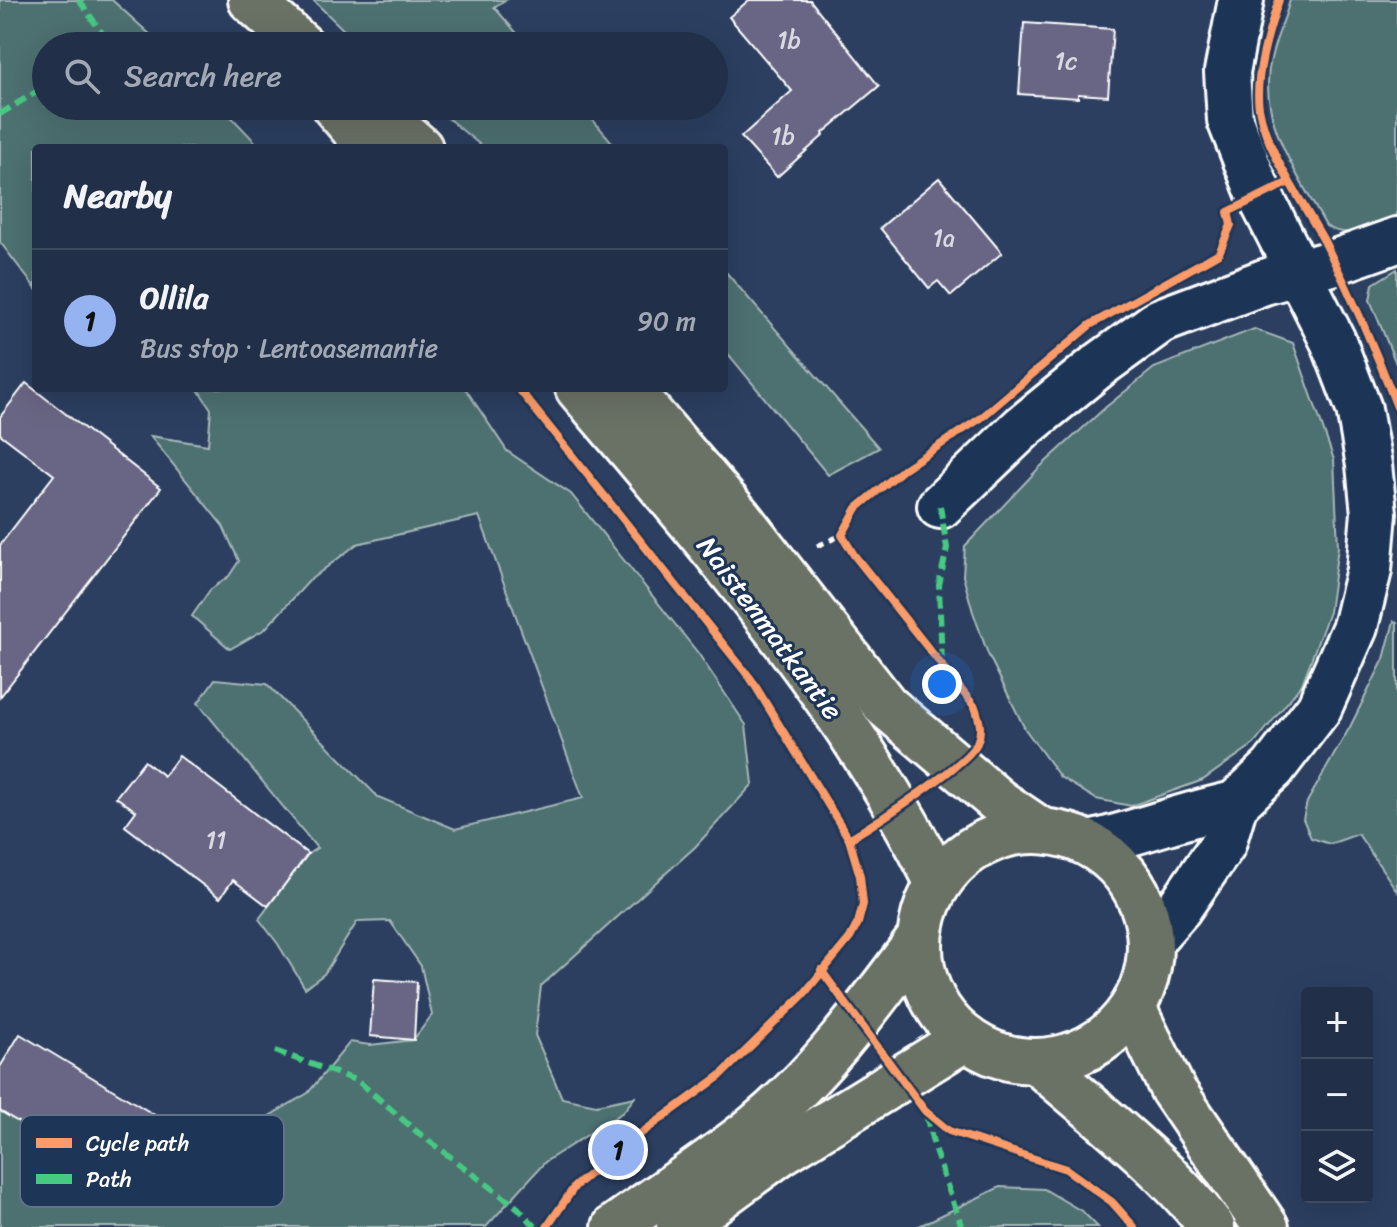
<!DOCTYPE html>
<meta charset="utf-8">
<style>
:root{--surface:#212f48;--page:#29374f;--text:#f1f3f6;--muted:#a2a9b4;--line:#3e4a60;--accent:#95b2f1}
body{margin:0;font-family:Sriracha,sans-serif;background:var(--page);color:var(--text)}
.controls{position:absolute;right:24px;bottom:24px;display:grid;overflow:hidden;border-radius:8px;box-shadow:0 8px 32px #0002}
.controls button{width:72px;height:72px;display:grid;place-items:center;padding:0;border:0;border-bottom:2px solid var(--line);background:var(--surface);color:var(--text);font:40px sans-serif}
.you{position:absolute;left:942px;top:684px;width:28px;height:28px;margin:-20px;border:6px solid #fff;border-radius:50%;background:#1a73e8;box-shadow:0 0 0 12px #1a73e833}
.badge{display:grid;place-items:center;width:52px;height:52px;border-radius:50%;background:var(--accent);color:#111;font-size:26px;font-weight:700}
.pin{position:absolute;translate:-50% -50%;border:4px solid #fff;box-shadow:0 2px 8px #0006}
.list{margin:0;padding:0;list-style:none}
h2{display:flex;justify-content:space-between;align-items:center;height:104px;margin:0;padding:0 32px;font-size:34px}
h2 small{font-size:26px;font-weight:400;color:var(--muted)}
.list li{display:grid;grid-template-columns:52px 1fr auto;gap:24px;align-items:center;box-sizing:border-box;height:144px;padding:0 32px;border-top:2px solid var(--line)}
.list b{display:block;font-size:30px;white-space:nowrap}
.list p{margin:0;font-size:26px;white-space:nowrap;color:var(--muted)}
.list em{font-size:26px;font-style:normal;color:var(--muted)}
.icon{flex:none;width:44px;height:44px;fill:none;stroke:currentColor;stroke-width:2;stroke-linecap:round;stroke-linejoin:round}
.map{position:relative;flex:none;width:1397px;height:1227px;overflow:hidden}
.search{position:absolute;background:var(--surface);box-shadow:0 8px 32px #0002;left:32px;top:32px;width:696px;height:88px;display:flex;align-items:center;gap:20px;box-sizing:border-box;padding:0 28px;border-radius:44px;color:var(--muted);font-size:30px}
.panel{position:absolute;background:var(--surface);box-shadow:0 8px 32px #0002;left:32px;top:144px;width:696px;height:248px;border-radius:8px}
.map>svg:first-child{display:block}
.green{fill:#4e7071;stroke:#a6b8b8;stroke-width:2}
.building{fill:#696584;stroke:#fff;stroke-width:2}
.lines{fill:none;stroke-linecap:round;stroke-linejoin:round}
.minor-casing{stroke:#fff;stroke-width:50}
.major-casing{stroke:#fff;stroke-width:50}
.path{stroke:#fff;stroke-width:5;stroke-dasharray:8 6;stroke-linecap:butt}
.minor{stroke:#1d3557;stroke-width:44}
.major{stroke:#6b7165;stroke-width:44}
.quiet{stroke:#46c982;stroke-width:6;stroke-dasharray:12 6;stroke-linecap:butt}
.cycleway-casing{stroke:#1d3557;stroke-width:13}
.cycleway{stroke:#fa9b69;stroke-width:8}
.labels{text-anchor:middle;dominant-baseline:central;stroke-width:6;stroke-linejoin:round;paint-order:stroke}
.number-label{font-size:24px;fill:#dad8e0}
.street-label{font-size:28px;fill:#fff;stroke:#1d3557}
.key{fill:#1d3557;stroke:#617289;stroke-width:2}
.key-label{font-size:22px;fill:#fff}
</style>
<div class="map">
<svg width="1397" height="1227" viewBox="0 0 1397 1227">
<rect width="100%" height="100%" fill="#2c3f60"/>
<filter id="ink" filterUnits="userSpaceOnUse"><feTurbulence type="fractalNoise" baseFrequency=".0125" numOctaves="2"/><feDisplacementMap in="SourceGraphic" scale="16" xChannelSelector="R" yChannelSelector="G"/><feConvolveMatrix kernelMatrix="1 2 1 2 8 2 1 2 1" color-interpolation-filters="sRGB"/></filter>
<g filter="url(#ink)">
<!-- green -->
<g class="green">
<polygon points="0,0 112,0 163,46 46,46 46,106 221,106 261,148 36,148 36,289 0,242"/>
<polygon points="313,0 506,0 494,7 528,46 360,46"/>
<path d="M1290 0H1397V217C1374 226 1349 241 1326 226 1299 176 1256 119 1271 59 1275 39 1285 20 1290 0Z"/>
<polygon points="433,106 581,106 617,148 484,148"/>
<polygon points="1397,269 1397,366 1370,300 1373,284"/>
<polygon points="724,270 879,448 828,475 724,349"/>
<polygon points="1254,329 1293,343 1334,460 1338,547 1329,612 1302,684 1254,744 1203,780 1131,806 1096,799 1060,777 1025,729 988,654 973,612 963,576 965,546 1039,468 1106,407 1154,368"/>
<polygon points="197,388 465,388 507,451 571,494 698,653 746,725 753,784 695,847 541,986 535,1035 562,1098 596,1105 635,1097 623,1112 545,1162 486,1227 0,1227 0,1111 138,1194 308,1093 350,1042 370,1045 413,1040 432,1015 421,966 390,921 357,922 324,974 305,988 278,944 259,919 308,854 317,848 198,703 215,679 267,684 378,797 455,829 583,798 479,516 357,544 310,580 265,629 230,649 192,616 210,590 229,576 239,561 223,526 150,436 208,445 211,409"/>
<polygon points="1394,621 1397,622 1397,891 1358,834 1330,844 1311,838 1303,819 1307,802 1350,727 1384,659"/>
<polygon points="1000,1187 1044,1189 1083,1212 1098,1227 917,1227"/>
</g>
<!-- building -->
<g class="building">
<polygon points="749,0 810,0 879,86 823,133 824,135 777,177 741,137 792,91 729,17"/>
<polygon points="1024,23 1113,29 1108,96 1078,94 1078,98 1019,94"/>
<polygon points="939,178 1002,253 951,296 938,281 929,288 880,228"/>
<polygon points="26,383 161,488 0,697 0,545 54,475 0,434 0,417"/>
<polygon points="179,756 308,854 268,906 233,880 220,898 125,826 136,811 116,797 144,761 164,776"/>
<polygon points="374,979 417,982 414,1040 370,1036"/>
<polygon points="20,1034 178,1129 138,1194 0,1111 0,1067"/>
</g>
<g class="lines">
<defs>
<g id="minor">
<polyline points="940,506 1023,427 1098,366 1160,321 1264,282 1335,262 1397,240"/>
<path d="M1089 844C1138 833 1185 814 1235 804"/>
<polyline points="1151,940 1179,908 1223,844 1235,804 1273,768 1319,708 1355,627 1369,570 1374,513 1369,465 1359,409 1333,341 1260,196 1230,120 1227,72 1241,0"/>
</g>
<g id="major">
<polyline points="251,0 302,46"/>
<polyline points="334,106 370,148"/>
<polyline points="371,106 420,148"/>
<path d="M578 388C708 542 849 702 938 884"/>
<polyline points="628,388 739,517 886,706 999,802 1040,830"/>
<circle cx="1035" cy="946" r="115"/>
<polyline points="1133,1008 1173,1090 1266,1227"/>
<path d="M1037 1062C1098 1115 1162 1163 1212 1227"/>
<path d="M615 1227C661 1194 710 1163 755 1127 820 1074 870 1005 920 938"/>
<polyline points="679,1227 780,1153 966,1038"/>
</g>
</defs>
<!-- minor casing -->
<use href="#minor" class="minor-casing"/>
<!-- major casing -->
<use href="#major" class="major-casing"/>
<!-- path -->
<polyline class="path" points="817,546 842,535"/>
<!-- minor -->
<use href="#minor" class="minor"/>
<!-- major -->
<use href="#major" class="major"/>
<!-- quiet -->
<g class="quiet">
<polyline points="79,0 111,46"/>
<polyline points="0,114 46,86"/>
<polyline points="940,506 947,548 939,585 942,665"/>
<polyline points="275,1051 358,1081 416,1131 518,1208 536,1227"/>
<polyline points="926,1115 936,1154 962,1227"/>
</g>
<defs>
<g id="cycleway">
<path d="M1279 0C1269 29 1254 77 1259 108 1266 151 1302 201 1323 239 1351 294 1375 349 1397 407"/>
<polyline points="518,388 751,679 849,839 860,876 863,904 858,923 850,938 803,995 720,1076 618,1150 575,1186 547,1227"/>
<path d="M849 839C874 824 967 765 977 743 983 730 979 719 975 707L854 555 842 535 857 508 905 468 981 418 1090 325 1219 253 1231 225 1228 212 1289 182"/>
<polyline points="821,970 925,1111 949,1131 1066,1169 1112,1202 1134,1227"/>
</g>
</defs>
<!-- cycleway casing -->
<use href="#cycleway" class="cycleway-casing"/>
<!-- cycleway -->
<use href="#cycleway" class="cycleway"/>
</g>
</g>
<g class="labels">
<!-- number labels -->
<g class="number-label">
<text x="789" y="40">1b</text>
<text x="1066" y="61">1c</text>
<text x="783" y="136">1b</text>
<text x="944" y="238">1a</text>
<text x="216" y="840">11</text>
</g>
<!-- street labels -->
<g class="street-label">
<text transform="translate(770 628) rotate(53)">Naistenmatkantie</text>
</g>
</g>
<!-- legend -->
<rect x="20" y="1115" width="264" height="92" rx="12" class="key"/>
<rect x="36" y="1138" width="36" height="10" fill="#fa9b69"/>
<rect x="36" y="1174" width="36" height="10" fill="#46c982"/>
<g class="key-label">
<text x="86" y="1151">Cycle path</text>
<text x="86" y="1187">Path</text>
</g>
</svg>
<div class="controls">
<button>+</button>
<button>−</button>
<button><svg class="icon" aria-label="layers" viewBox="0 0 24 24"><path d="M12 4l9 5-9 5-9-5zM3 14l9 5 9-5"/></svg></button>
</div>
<div class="you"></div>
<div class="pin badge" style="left:618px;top:1150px">1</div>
<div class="search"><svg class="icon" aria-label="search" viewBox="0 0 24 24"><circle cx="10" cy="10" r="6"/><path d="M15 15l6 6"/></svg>Search here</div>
<section class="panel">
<h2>Nearby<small></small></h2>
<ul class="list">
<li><span class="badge">1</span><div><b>Ollila</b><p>Bus stop · Lentoasemantie</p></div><em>90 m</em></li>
</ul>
</section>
</div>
